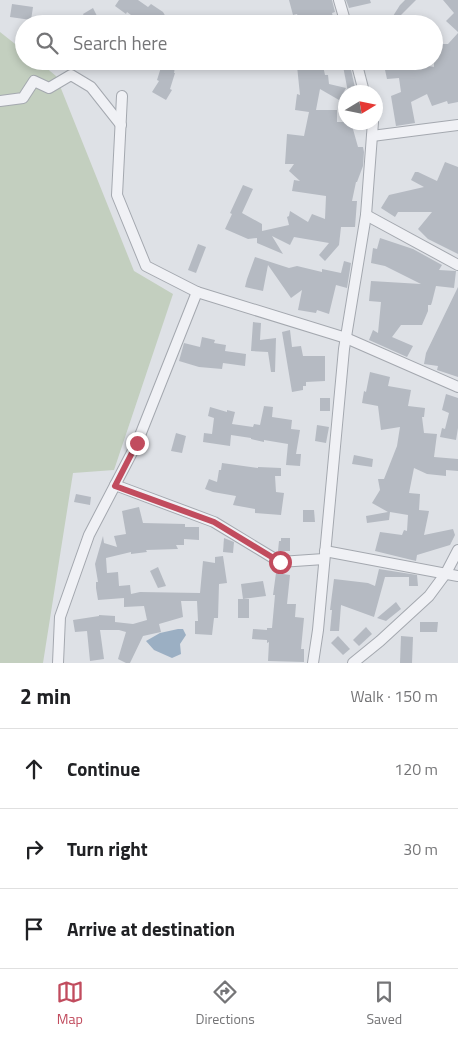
<!DOCTYPE html>
<meta charset="utf-8">
<style>
:root{--surface:#fff;--page:#f2f2f2;--text:#202124;--muted:#757577;--line:#e0e0e0;--accent:#c14c5e}
body{margin:0;font-family:"Titillium Web",sans-serif;background:var(--page);color:var(--text)}
.compass{position:absolute;left:338px;top:85px;width:45px;height:45px;border-radius:50%;background:var(--surface);box-shadow:0 2px 8px #0003;rotate:80deg}
.stop{position:absolute;width:15px;height:15px;margin:-11px;border:4px solid #c14c5e;border-radius:50%;background:#fff}
.stop.end{background:#c14c5e;border-color:#fff;box-shadow:0 1px 5px #0008}
.list{margin:0;padding:0;list-style:none}
h2{display:flex;justify-content:space-between;align-items:center;height:65px;margin:0;padding:0 20px;font-size:21px}
h2 small{font-size:16px;font-weight:400;color:var(--muted)}
.list li{display:grid;grid-template-columns:32px 1fr auto;gap:15px;align-items:center;box-sizing:border-box;height:80px;padding:0 20px;border-top:1px solid var(--line)}
.list b{display:block;font-size:19px;white-space:nowrap}
.list em{font-size:16px;font-style:normal;color:var(--muted)}
.icon{flex:none;width:28px;height:28px;fill:none;stroke:currentColor;stroke-width:2;stroke-linecap:round;stroke-linejoin:round}
.map{position:relative;flex:none;width:458px;height:663px;overflow:hidden}
.search{position:absolute;background:var(--surface);box-shadow:0 2px 8px #0003;left:15px;right:15px;top:15px;height:55px;display:flex;align-items:center;gap:12px;box-sizing:border-box;padding:0 18px;border-radius:28px;color:var(--muted);font-size:19px}
.sheet{height:305px;background:var(--surface)}
nav{display:flex;justify-content:space-around;align-items:center;box-sizing:border-box;height:70px;border-top:1px solid var(--line);background:var(--surface);font-size:14px;color:var(--muted)}
nav a{display:grid;justify-items:center;gap:2px}
nav .on{color:var(--accent)}
.map>svg:first-child{display:block}
.green{fill:#c3cfbf}
.water{fill:#9bafc3}
.building{fill:#b5bac2}
.lines{fill:none;stroke-linecap:round;stroke-linejoin:round}
.minor-casing{stroke:#a4a8af;stroke-width:12}
.minor{stroke:#f0f1f5;stroke-width:10}
.route{stroke:#c14c5e;stroke-width:6}
</style>
<div class="map">
<svg width="458" height="663" viewBox="0 0 458 663">
<rect width="100%" height="100%" fill="#dee1e6"/>
<!-- green -->
<polygon class="green" points="0,32 24,51 24,61 38,61 56,76 134,271 173,294 114,470 73,473 43,663 0,663"/>
<!-- water -->
<polygon class="water" points="178,629 183,629 186,635 180,644 181,654 172,658 154,650 146,641 160,633"/>
<!-- building -->
<g class="building">
<polygon points="119,0 138,0 148,7 151,4 163,12 170,24 143,24 127,12 126,14 115,6"/>
<polygon points="289,0 332,0 335,12 332,13 335,24 325,24 324,19 312,24 301,24 297,14 293,15"/>
<polygon points="346,0 370,0 371,3 349,8"/>
<polygon points="405,0 416,0 400,16 418,20 418,24 388,24 400,5"/>
<polygon points="443,0 458,0 458,32 446,21 454,13"/>
<polygon points="12,4 33,7 31,20 10,17"/>
<polygon points="93,8 101,24 88,24 83,14"/>
<polygon points="458,33 458,102 448,104 447,101 432,106 427,94 411,102 415,123 396,126 391,96 401,92 399,78 387,79 383,61 410,61 411,63 434,67 434,50 438,51 438,44 448,44"/>
<polygon points="163,61 176,61 174,73 175,73 170,89 172,90 166,100 152,92 159,81 157,80"/>
<polygon points="306,61 322,61 325,75 328,75 329,84 346,88 339,100 320,89 316,110 337,110 337,122 351,122 358,147 363,147 364,152 363,166 357,182 356,182 352,201 357,201 355,227 341,227 339,245 325,261 319,255 329,243 294,237 290,245 272,236 283,254 257,243 257,238 248,239 225,229 232,214 230,213 243,185 253,189 242,213 262,224 262,231 289,225 287,217 289,216 290,211 308,222 312,214 325,219 326,196 292,191 294,180 300,181 289,171 294,164 285,164 287,134 304,136 309,112 295,110 297,94 300,95 297,66 307,65"/>
<polygon points="342,61 349,61 356,92 348,92"/>
<polygon points="445,162 458,167 458,254 428,239 418,229 432,212 398,212 395,217 381,208 389,195 424,187 411,180 415,172 418,172 437,181"/>
<polygon points="380,238 413,249 442,265 439,270 456,271 454,288 436,286 432,302 431,305 428,305 428,311 422,325 401,325 392,337 413,346 407,357 369,340 373,330 378,333 381,302 369,301 371,281 421,284 385,266 371,263 373,248 377,249"/>
<polygon points="198,244 206,247 196,273 188,270"/>
<polygon points="255,257 289,268 297,266 322,272 322,269 341,273 344,261 351,263 347,288 336,285 329,314 317,310 316,313 298,310 302,290 291,298 268,265 263,291 245,287 247,279"/>
<polygon points="458,287 458,377 437,370 438,366 424,364 426,353"/>
<polygon points="253,322 261,323 260,340 276,338 275,372 271,372 268,352 251,351"/>
<polygon points="290,330 292,347 301,346 303,356 325,356 325,381 306,382 306,386 303,386 303,390 292,392 282,332"/>
<polygon points="202,337 215,340 214,343 226,345 225,351 246,354 245,366 223,363 222,369 199,367 179,361 184,343 200,347"/>
<polygon points="370,372 390,377 388,386 411,390 408,406 425,408 424,417 422,417 424,433 437,434 434,457 458,459 458,471 446,470 446,476 427,474 414,468 409,493 420,494 419,510 429,511 424,535 453,529 455,535 450,545 417,555 416,561 375,551 380,532 402,535 404,530 407,531 408,515 390,512 389,520 367,523 366,516 388,512 372,503 380,490 378,479 384,479 397,446 400,427 381,430 378,406 362,403 364,391 366,392"/>
<polygon points="446,394 458,398 458,428 456,440 440,437 442,428 445,429 449,413 442,410"/>
<rect x="320" y="398" width="10" height="13"/>
<polygon points="264,406 273,407 272,417 292,420 291,429 300,430 296,454 301,454 300,466 286,465 288,444 264,440 264,442 251,439 251,438 231,435 230,446 203,442 204,433 212,434 214,418 208,416 210,407 227,412 227,410 235,412 232,424 253,427 254,424 260,425"/>
<polygon points="317,425 329,427 326,443 315,441"/>
<polygon points="176,433 186,436 182,453 171,451"/>
<polygon points="354,455 373,459 372,467 352,464"/>
<polygon points="222,463 258,468 258,467 281,468 281,476 275,476 276,492 284,493 281,515 255,513 255,509 233,505 236,496 213,492 205,489 209,479 217,482 219,470 221,470"/>
<polygon points="76,494 91,497 90,505 74,502"/>
<polygon points="139,507 143,523 185,524 185,527 199,527 199,540 184,539 184,545 176,545 178,549 146,550 147,552 131,554 131,552 106,558 107,573 118,572 119,586 130,585 131,594 140,592 200,593 203,561 215,563 215,557 223,556 227,583 219,584 218,618 214,618 212,635 195,634 195,621 198,621 197,601 181,601 183,617 159,624 161,632 143,636 130,663 126,663 118,659 126,632 119,630 100,630 104,659 90,661 87,631 75,632 73,620 99,616 99,615 115,616 115,622 133,624 147,620 144,606 124,607 124,598 98,600 96,588 96,582 98,582 95,564 103,536 104,543 117,547 114,536 126,534 122,511"/>
<polygon points="303,510 314,510 315,522 303,522"/>
<polygon points="224,538 234,542 233,553 223,552"/>
<polygon points="281,538 290,538 290,551 278,551 279,541 281,541"/>
<polygon points="158,567 166,586 158,588 150,571"/>
<polygon points="379,569 417,575 418,586 409,586 409,577 385,577 374,617 341,605 339,631 330,631 332,610 330,610 334,579 368,583 375,586"/>
<polygon points="276,573 290,575 287,604 296,604 295,617 304,618 301,649 304,649 304,662 268,661 269,642 267,643 267,640 252,639 253,629 267,630 267,628 272,628 275,595 273,595"/>
<polygon points="263,581 266,596 243,599 241,584"/>
<rect x="238" y="599" width="11" height="19"/>
<polygon points="396,602 401,609 386,621 377,618"/>
<polygon points="420,622 438,622 437,632 420,632"/>
<polygon points="366,627 372,634 359,646 353,640"/>
<polygon points="338,636 350,649 343,655 331,643"/>
<polygon points="401,636 413,637 412,663 400,663"/>
</g>
<g class="lines">
<defs>
<g id="minor">
<polyline points="339,0 346,24"/>
<polyline points="356,61 364,92"/>
<polyline points="122,96 117,195 146,266 197,292 346,338 458,387"/>
<polyline points="0,101 23,98 34,81 49,88 71,75 91,87 121,125"/>
<polyline points="372,136 458,125"/>
<polyline points="366,215 458,265"/>
<polyline points="115,485 214,522 280,562 324,559"/>
<polyline points="325,551 458,576"/>
<polyline points="58,663 60,617 89,535 137,443 197,292"/>
<polyline points="313,663 318,630 344,349 366,215 373,122"/>
<polyline points="353,663 380,641 429,596 446,573 458,550"/>
</g>
</defs>
<!-- minor casing -->
<use href="#minor" class="minor-casing"/>
<!-- minor -->
<use href="#minor" class="minor"/>
</g>
<g class="lines">
<!-- route -->
<polyline class="route" points="137,443 115,486 214,522 280,562"/>
</g>
</svg>
<svg class="compass" viewBox="-18 -18 36 36"><path d="M0-13l5 13h-10z" fill="#e53935"/><path d="M0 13l5-13h-10z" fill="#757577"/></svg>
<div class="stop" style="left:280px;top:562px"></div>
<div class="stop end" style="left:137px;top:443px"></div>
<div class="search"><svg class="icon" aria-label="search" viewBox="0 0 24 24"><circle cx="10" cy="10" r="6"/><path d="M15 15l6 6"/></svg>Search here</div>
</div>
<section class="sheet">
<h2>2 min<small>Walk · 150 m</small></h2>
<ul class="list">
<li><svg class="icon" aria-label="ahead" viewBox="0 0 24 24"><path d="M12 20V5M6 11l6-6 6 6"/></svg><div><b>Continue</b></div><em>120 m</em></li>
<li><svg class="icon" aria-label="right" viewBox="0 0 24 24"><path d="M7 20v-9h11M14 6l5 5-5 5"/></svg><div><b>Turn right</b></div><em>30 m</em></li>
<li><svg class="icon" aria-label="arrive" viewBox="0 0 24 24"><path d="M6 21V4h12l-3 4 3 4H6"/></svg><div><b>Arrive at destination</b></div></li>
</ul>
</section>
<nav>
<a class="on"><svg class="icon" aria-label="map" viewBox="0 0 24 24"><path d="M3 6l6-2 6 2 6-2v14l-6 2-6-2-6 2zM9 4v14M15 6v14"/></svg>Map</a>
<a><svg class="icon" aria-label="directions" viewBox="0 0 24 24"><path d="M12 3l9 9-9 9-9-9zM9 14v-3h6M13 9l2 2-2 2"/></svg>Directions</a>
<a><svg class="icon" aria-label="saved" viewBox="0 0 24 24"><path d="M7 4h10v16l-5-4-5 4z"/></svg>Saved</a>
</nav>
